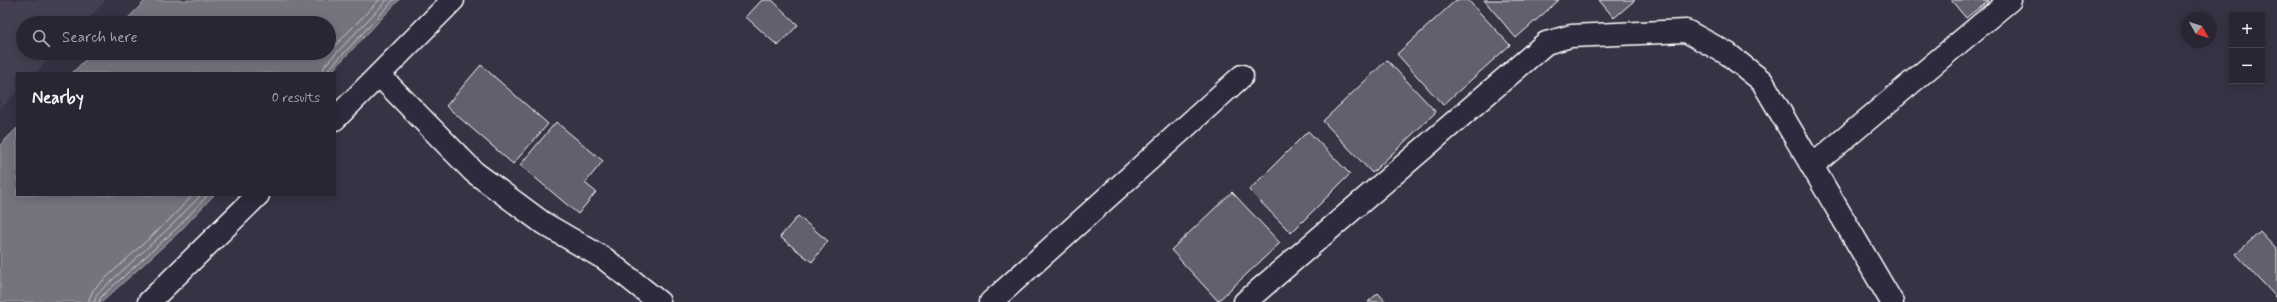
<!DOCTYPE html>
<meta charset="utf-8">
<style>
:root{--surface:#292634;--page:#353240;--text:#f1f3f6;--muted:#a5a5ac;--line:#45434f}
body{margin:0;font-family:Mynerve,sans-serif;background:var(--page);color:var(--text)}
.controls{position:absolute;right:12px;top:12px;display:grid;overflow:hidden;border-radius:0px;box-shadow:0 2px 10px #0003}
.controls button{width:36px;height:36px;display:grid;place-items:center;padding:0;border:0;border-bottom:1px solid var(--line);background:var(--surface);color:var(--text);font:20px sans-serif}
.compass{position:absolute;left:2181px;top:12px;width:36px;height:36px;border-radius:50%;background:var(--surface);box-shadow:0 2px 10px #0003;rotate:129deg}
.list{margin:0;padding:0;list-style:none}
h2{display:flex;justify-content:space-between;align-items:center;height:52px;margin:0;padding:0 16px;font-size:17px}
h2 small{font-size:13px;font-weight:400;color:var(--muted)}
.icon{flex:none;width:22px;height:22px;fill:none;stroke:currentColor;stroke-width:2;stroke-linecap:round;stroke-linejoin:round}
.map{position:relative;flex:none;width:2277px;height:302px;overflow:hidden}
.search{position:absolute;background:var(--surface);box-shadow:0 2px 10px #0003;left:16px;top:16px;width:320px;height:44px;display:flex;align-items:center;gap:10px;box-sizing:border-box;padding:0 14px;border-radius:22px;color:var(--muted);font-size:15px}
.panel{position:absolute;background:var(--surface);box-shadow:0 2px 10px #0003;left:16px;top:72px;width:320px;height:124px;border-radius:0px}
.map>svg:first-child{display:block}
.built{fill:#444051}
.water{fill:#76737f;stroke:#adabb2}
.lines{fill:none;stroke-linecap:round;stroke-linejoin:round}
.shore{stroke:#c8c7cc;stroke-width:1}
.building{fill:#635f6d;stroke:#fff}
.minor-casing{stroke:#fff;stroke-width:25}
.minor{stroke:#2f2a3d;stroke-width:22}
</style>
<div class="map">
<svg width="2277" height="302" viewBox="0 0 2277 302">
<rect width="100%" height="100%" fill="#373345"/>
<filter id="ink" filterUnits="userSpaceOnUse"><feTurbulence type="fractalNoise" baseFrequency=".025" numOctaves="2"/><feDisplacementMap in="SourceGraphic" scale="8" xChannelSelector="R" yChannelSelector="G"/><feConvolveMatrix kernelMatrix="1 2 1 2 8 2 1 2 1" color-interpolation-filters="sRGB"/></filter>
<g filter="url(#ink)">
<!-- built -->
<polygon class="built" points="0,0 106,0 84,23 23,23 23,53 55,53 35,73 17,73 17,92 0,109"/>
<!-- water -->
<g class="water">
<polygon points="146,0 399,0 330,73 72,73 92,53 329,53 329,23 123,23"/>
<polygon points="17,128 17,195 214,195 179,232 102,302 0,302 0,145"/>
</g>
<g class="lines">
<!-- shore -->
<g class="shore">
<polyline points="329,52 379,0"/>
<polyline points="322,73 325,65 387,0"/>
<polyline points="327,73 329,69 394,0"/>
<polyline points="88,302 93,290 168,221 193,195"/>
<polyline points="94,302 97,294 172,225 201,195"/>
<polyline points="99,302 101,297 176,229 208,195"/>
</g>
</g>
<!-- building -->
<g class="building">
<polygon points="762,0 772,0 798,25 778,46 746,17"/>
<polygon points="1456,0 1468,0 1510,45 1443,105 1397,54"/>
<polygon points="1484,0 1559,0 1516,38"/>
<polygon points="1599,0 1635,0 1614,18"/>
<polygon points="1951,0 1989,0 1966,18"/>
<polygon points="1387,60 1436,112 1372,173 1323,121"/>
<polygon points="481,65 548,124 513,164 446,106"/>
<polygon points="556,122 603,161 585,183 596,192 578,214 520,165"/>
<polygon points="1308,131 1350,174 1291,233 1249,190"/>
<polygon points="1232,192 1280,243 1218,301 1171,250"/>
<polygon points="798,216 828,241 812,262 780,237"/>
<polygon points="2260,232 2277,250 2277,298 2236,254"/>
<polygon points="1378,293 1386,302 1368,302"/>
</g>
<g class="lines">
<defs>
<g id="minor">
<polyline points="379,75 474,172 543,223 605,259 659,302"/>
<polyline points="335,119 453,0"/>
<polyline points="1812,166 2010,0"/>
<polyline points="149,302 258,195"/>
<polyline points="991,302 1242,76"/>
<polyline points="1245,302 1546,43 1571,36 1686,31 1728,54 1762,81 1892,302"/>
</g>
</defs>
<!-- minor casing -->
<use href="#minor" class="minor-casing"/>
<!-- minor -->
<use href="#minor" class="minor"/>
</g>
</g>
</svg>
<div class="controls">
<button>+</button>
<button>−</button>
</div>
<svg class="compass" viewBox="-18 -18 36 36"><path d="M0-13l5 13h-10z" fill="#e53935"/><path d="M0 13l5-13h-10z" fill="#a5a5ac"/></svg>
<div class="search"><svg class="icon" aria-label="search" viewBox="0 0 24 24"><circle cx="10" cy="10" r="6"/><path d="M15 15l6 6"/></svg>Search here</div>
<section class="panel">
<h2>Nearby<small>0 results</small></h2>
<ul class="list">
</ul>
</section>
</div>
